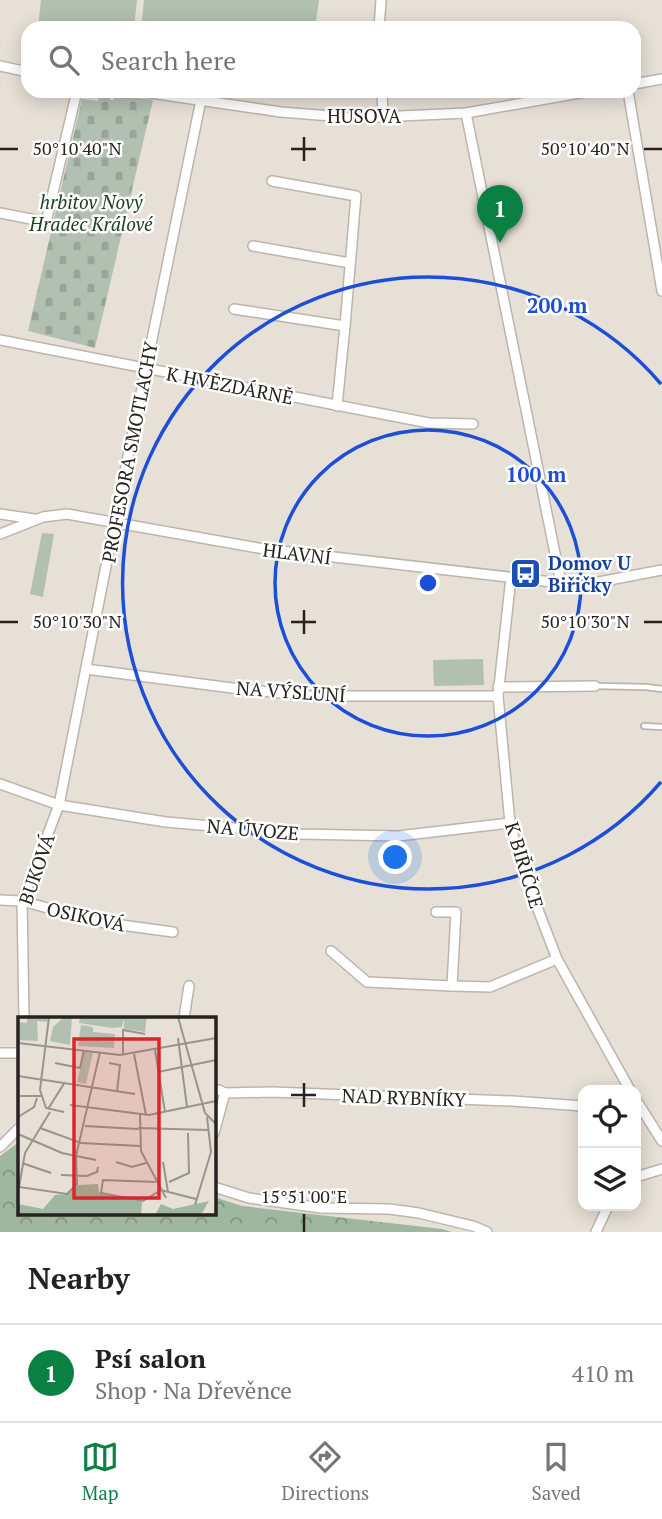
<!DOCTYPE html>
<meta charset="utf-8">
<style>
:root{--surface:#fff;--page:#f2f2f2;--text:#222;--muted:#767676;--line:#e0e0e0;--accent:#0b8043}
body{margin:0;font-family:"PT Serif",serif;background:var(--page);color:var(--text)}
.controls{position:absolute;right:21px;bottom:21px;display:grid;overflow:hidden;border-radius:14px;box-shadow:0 4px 18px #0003}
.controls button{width:63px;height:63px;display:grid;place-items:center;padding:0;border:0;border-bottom:2px solid var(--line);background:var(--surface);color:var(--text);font:35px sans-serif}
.you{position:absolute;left:396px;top:858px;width:24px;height:24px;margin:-18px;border:5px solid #fff;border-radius:50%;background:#1a73e8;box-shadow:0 0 0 10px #1a73e833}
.badge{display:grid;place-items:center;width:46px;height:46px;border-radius:50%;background:var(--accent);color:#fff;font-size:23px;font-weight:700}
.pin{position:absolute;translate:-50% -58px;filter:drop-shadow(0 2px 4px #0008)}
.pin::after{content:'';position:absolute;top:37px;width:24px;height:21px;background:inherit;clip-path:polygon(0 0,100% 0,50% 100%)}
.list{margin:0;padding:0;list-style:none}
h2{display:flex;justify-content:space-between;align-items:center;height:91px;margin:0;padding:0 28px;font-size:30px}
h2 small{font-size:23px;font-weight:400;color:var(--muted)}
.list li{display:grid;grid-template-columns:46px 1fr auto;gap:21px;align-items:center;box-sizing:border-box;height:98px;padding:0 28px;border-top:2px solid var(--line)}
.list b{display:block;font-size:26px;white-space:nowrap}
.list p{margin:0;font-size:23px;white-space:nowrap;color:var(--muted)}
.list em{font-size:23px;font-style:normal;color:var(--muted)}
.icon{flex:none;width:38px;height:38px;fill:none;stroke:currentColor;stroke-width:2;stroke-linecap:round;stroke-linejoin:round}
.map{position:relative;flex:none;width:662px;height:1232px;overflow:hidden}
.search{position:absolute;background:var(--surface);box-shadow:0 4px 18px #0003;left:21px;right:21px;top:21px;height:77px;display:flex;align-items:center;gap:18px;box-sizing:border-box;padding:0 24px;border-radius:21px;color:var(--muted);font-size:26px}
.sheet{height:189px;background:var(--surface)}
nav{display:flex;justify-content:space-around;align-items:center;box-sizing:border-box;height:98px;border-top:2px solid var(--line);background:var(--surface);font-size:19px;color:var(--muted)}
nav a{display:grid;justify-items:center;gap:4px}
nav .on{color:var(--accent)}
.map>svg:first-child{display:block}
.forest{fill:url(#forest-crowns)}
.cemetery{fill:url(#cemetery-stones)}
.green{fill:#b2c0b1}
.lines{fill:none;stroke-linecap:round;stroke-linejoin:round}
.service-casing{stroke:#bcb5ac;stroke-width:8}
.minor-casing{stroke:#bcb5ac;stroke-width:12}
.service{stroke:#fff;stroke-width:4.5}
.minor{stroke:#fff;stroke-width:9}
.ticks{fill:none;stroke:#25221f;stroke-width:2.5}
.ring{fill:none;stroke:#1d4ed8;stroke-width:3.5}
.labels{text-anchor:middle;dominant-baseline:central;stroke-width:5;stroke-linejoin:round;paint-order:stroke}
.street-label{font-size:19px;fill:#25221f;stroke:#fff}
.park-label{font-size:19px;font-style:italic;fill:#1d421e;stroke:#fff}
.transit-label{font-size:19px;font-weight:bold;fill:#164399;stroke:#fff;text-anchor:start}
.inset-road{fill:none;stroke:#99948d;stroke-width:2}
.view{fill:#d62828;fill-opacity:0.15;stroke:#d62828;stroke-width:3.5}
.inset-edge{fill:none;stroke:#25221f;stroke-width:3.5}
.ticks-label{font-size:18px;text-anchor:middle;fill:#25221f;stroke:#fff;stroke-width:5;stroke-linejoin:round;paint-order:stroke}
.centre{fill:#1d4ed8;stroke:#fff;stroke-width:3.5}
.ring-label{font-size:21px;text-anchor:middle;font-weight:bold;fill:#1d4ed8;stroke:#fff;stroke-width:5;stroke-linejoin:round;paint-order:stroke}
</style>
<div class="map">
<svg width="662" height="1232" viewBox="0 0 662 1232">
<defs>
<pattern id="forest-crowns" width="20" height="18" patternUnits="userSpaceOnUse" patternTransform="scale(1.75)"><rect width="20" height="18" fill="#9fb79e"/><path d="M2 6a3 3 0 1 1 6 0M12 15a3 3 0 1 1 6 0" fill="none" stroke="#819480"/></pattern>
<pattern id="cemetery-stones" width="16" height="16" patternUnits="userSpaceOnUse" patternTransform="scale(1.75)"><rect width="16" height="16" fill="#b2c0b1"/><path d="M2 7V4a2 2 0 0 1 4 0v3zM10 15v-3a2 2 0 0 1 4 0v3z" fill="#99a598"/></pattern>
</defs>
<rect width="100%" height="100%" fill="#e7e0d7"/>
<!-- forest -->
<polygon class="forest" points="19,1142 19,1213 214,1213 214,1197 242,1206 442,1229 452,1232 0,1232 0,1156"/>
<!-- cemetery -->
<polygon class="cemetery" points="99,94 110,95 110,100 114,100 114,95 153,100 95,348 28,331 82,99 98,101"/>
<!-- green -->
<g class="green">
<polygon points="41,0 137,0 134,28 38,28"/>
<polygon points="144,0 319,0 315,28 141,28"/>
<polygon points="42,533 54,534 43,597 30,594"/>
<polygon points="483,659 484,685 434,686 433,660"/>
</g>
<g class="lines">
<defs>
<g id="service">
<polyline points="595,686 646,687 662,689"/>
<polyline points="644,726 662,727"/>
</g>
<g id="minor">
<polyline points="379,28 381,0"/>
<polyline points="0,66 28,72"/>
<polyline points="634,84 662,79"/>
<polyline points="137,91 281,112 356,118 466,113 591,91"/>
<polyline points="382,91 383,116"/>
<polyline points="628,91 662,291"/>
<polyline points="466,113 561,583"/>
<polyline points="272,181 356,196 345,326 337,406"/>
<polyline points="0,213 46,222 77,91"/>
<polyline points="253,246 350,263"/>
<polyline points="234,309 345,326"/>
<polyline points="0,340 429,423 473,424"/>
<polyline points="0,514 34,519"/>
<polyline points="0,534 43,517 67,514 264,549 561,583 599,582 662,570"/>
<polyline points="511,577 498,696 510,823 522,868 557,959 630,1090"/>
<polyline points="86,669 232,688 310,696 498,696"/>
<polyline points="498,687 595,686"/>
<polyline points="0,784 59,805 166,822 300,834 398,836 510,823"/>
<polyline points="0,900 22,901 99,922 173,932"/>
<polyline points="436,912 456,912 452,986"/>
<polyline points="331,951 367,982 452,986 490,987 557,959"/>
<polyline points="24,1018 22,901 59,805 117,510 201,100"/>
<polyline points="184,1018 189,986"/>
<polyline points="0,1053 19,1053"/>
<polyline points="219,1090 225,1093 272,1092 512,1101 583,1106"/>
<polyline points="636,1100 662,1141"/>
<polyline points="214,1133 225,1093"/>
<polyline points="0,1147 19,1128"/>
<polyline points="636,1177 662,1169"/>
<polyline points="214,1187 249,1198 321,1208 389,1209 419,1213 473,1226 487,1232"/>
<polyline points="596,1232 608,1206"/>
</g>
</defs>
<!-- service casing -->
<use href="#service" class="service-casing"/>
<!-- minor casing -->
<use href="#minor" class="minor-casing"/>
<!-- service -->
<use href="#service" class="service"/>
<!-- minor -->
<use href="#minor" class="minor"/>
</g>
<!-- ticks -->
<path class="ticks" d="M304 137V161M0 149H18M291 149H316M644 149H662M304 610V634M0 622H18M291 622H316M644 622H662M304 1083V1107M291 1095H316M304 1214V1232"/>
<!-- distance rings -->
<g class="ring">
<circle cx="428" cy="583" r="153"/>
<path d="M661 782A306 306 0 1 1 661 384"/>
</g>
<!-- icons -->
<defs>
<symbol id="bus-square" viewBox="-11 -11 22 22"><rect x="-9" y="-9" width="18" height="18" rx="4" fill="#1a4fb4" stroke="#fff"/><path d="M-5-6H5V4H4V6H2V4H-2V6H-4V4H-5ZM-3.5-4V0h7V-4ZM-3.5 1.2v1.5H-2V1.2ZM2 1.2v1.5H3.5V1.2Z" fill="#fff"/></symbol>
</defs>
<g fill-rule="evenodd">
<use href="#bus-square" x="508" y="556" width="35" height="35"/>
</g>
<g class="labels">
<!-- street labels -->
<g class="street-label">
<text x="364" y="115">HUSOVA</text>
<text transform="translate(230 385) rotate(11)">K HVĚZDÁRNĚ</text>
<text transform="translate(129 452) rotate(-79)">PROFESORA SMOTLACHY</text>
<text transform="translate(297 553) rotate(7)">HLAVNÍ</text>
<text transform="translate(291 691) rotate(4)">NA VÝSLUNÍ</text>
<text transform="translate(253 829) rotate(5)">NA ÚVOZE</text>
<text transform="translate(525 865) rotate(73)">K BIŘIČCE</text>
<text transform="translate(36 869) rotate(-71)">BUKOVÁ</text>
<text transform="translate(86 916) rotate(12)">OSIKOVÁ</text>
<text transform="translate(404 1097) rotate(2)">NAD RYBNÍKY</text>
</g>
<!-- park labels -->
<g class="park-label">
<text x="91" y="201">hrbitov Nový<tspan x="91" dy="22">Hradec Králové</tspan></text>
</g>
<!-- transit labels -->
<g class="transit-label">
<text x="548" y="562">Domov U<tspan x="548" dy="22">Biřičky</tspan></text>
</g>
</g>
<!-- overview -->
<g transform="translate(18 1017)">
<rect width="198" height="198" fill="#e7e0d7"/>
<path d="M9 0H30L29 5 19 4 20 24 0 23V5L9 6ZM46 0H54L52 28 32 24 35 10ZM62 0H105L106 2 104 10 94 11 61 6ZM106 0H129L127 15 106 12Z" fill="#b2c0b1"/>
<path d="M80 167 81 175 124 185 123 198H0V187L25 192 37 178 48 177 60 168ZM191 184 183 198H137L143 187 155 192Z" fill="#9fb79e"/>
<path d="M66 35H75L68 67 59 65Z" fill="#b2c0b1"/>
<path d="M63 8 75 10V15L97 17 96 31 60 29Z" fill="#b2c0b1"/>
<path class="inset-road" d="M31 0 22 73 28 91 46 95M160 0 187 96 198 107M160 21 169 90M0 26 102 38 198 21M137 33 147 95M105 37V13L127 17M116 37 128 98M37 46 62 51 66 33M91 46 102 48 99 75M140 55 198 43M0 59 117 77M0 79H23M52 88 131 98 198 84M30 92 47 65M32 95 7 136 1 170 49 177 59 167 58 139 82 35M122 97 123 134 148 181M0 100 16 90 19 81M67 109 120 112M22 111 63 126 122 129M120 111 190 113M0 117 44 136 78 143M98 145 114 150 128 146M145 145 150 175M4 146 33 156M43 158 69 159 79 155 80 150M84 163 138 165M85 163 83 176 125 184 143 173 178 182M151 165 171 156 170 116M177 188 193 135 189 100"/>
<path class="view" d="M56 22H141V181H56Z"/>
<rect width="198" height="198" class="inset-edge"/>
</g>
<g class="ticks-label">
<text x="77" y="155">50°10'40"N</text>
<text x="585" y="155">50°10'40"N</text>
<text x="77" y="628">50°10'30"N</text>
<text x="585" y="628">50°10'30"N</text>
<text x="304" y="1203">15°51'00"E</text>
</g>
<circle cx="428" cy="583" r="10" class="centre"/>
<g class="ring-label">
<text x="557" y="313">200 m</text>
<text x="536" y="482">100 m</text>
</g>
</svg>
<div class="controls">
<button><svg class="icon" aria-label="locate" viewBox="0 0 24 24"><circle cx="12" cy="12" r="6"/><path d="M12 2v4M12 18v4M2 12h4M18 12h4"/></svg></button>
<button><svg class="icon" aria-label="layers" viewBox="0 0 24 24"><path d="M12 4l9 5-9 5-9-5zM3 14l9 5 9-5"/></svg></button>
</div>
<div class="you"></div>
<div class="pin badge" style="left:500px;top:243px">1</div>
<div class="search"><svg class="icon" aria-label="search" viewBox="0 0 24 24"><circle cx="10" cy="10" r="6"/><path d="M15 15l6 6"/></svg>Search here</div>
</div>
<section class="sheet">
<h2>Nearby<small></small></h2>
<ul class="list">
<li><span class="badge">1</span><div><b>Psí salon</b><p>Shop · Na Dřevěnce</p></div><em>410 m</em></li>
</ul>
</section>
<nav>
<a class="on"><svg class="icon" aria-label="map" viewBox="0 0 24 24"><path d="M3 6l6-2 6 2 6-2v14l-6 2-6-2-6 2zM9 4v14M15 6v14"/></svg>Map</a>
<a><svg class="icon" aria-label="directions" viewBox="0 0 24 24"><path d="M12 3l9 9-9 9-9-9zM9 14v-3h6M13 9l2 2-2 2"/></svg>Directions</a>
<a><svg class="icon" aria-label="saved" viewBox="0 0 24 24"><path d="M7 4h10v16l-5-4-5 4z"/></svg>Saved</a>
</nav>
